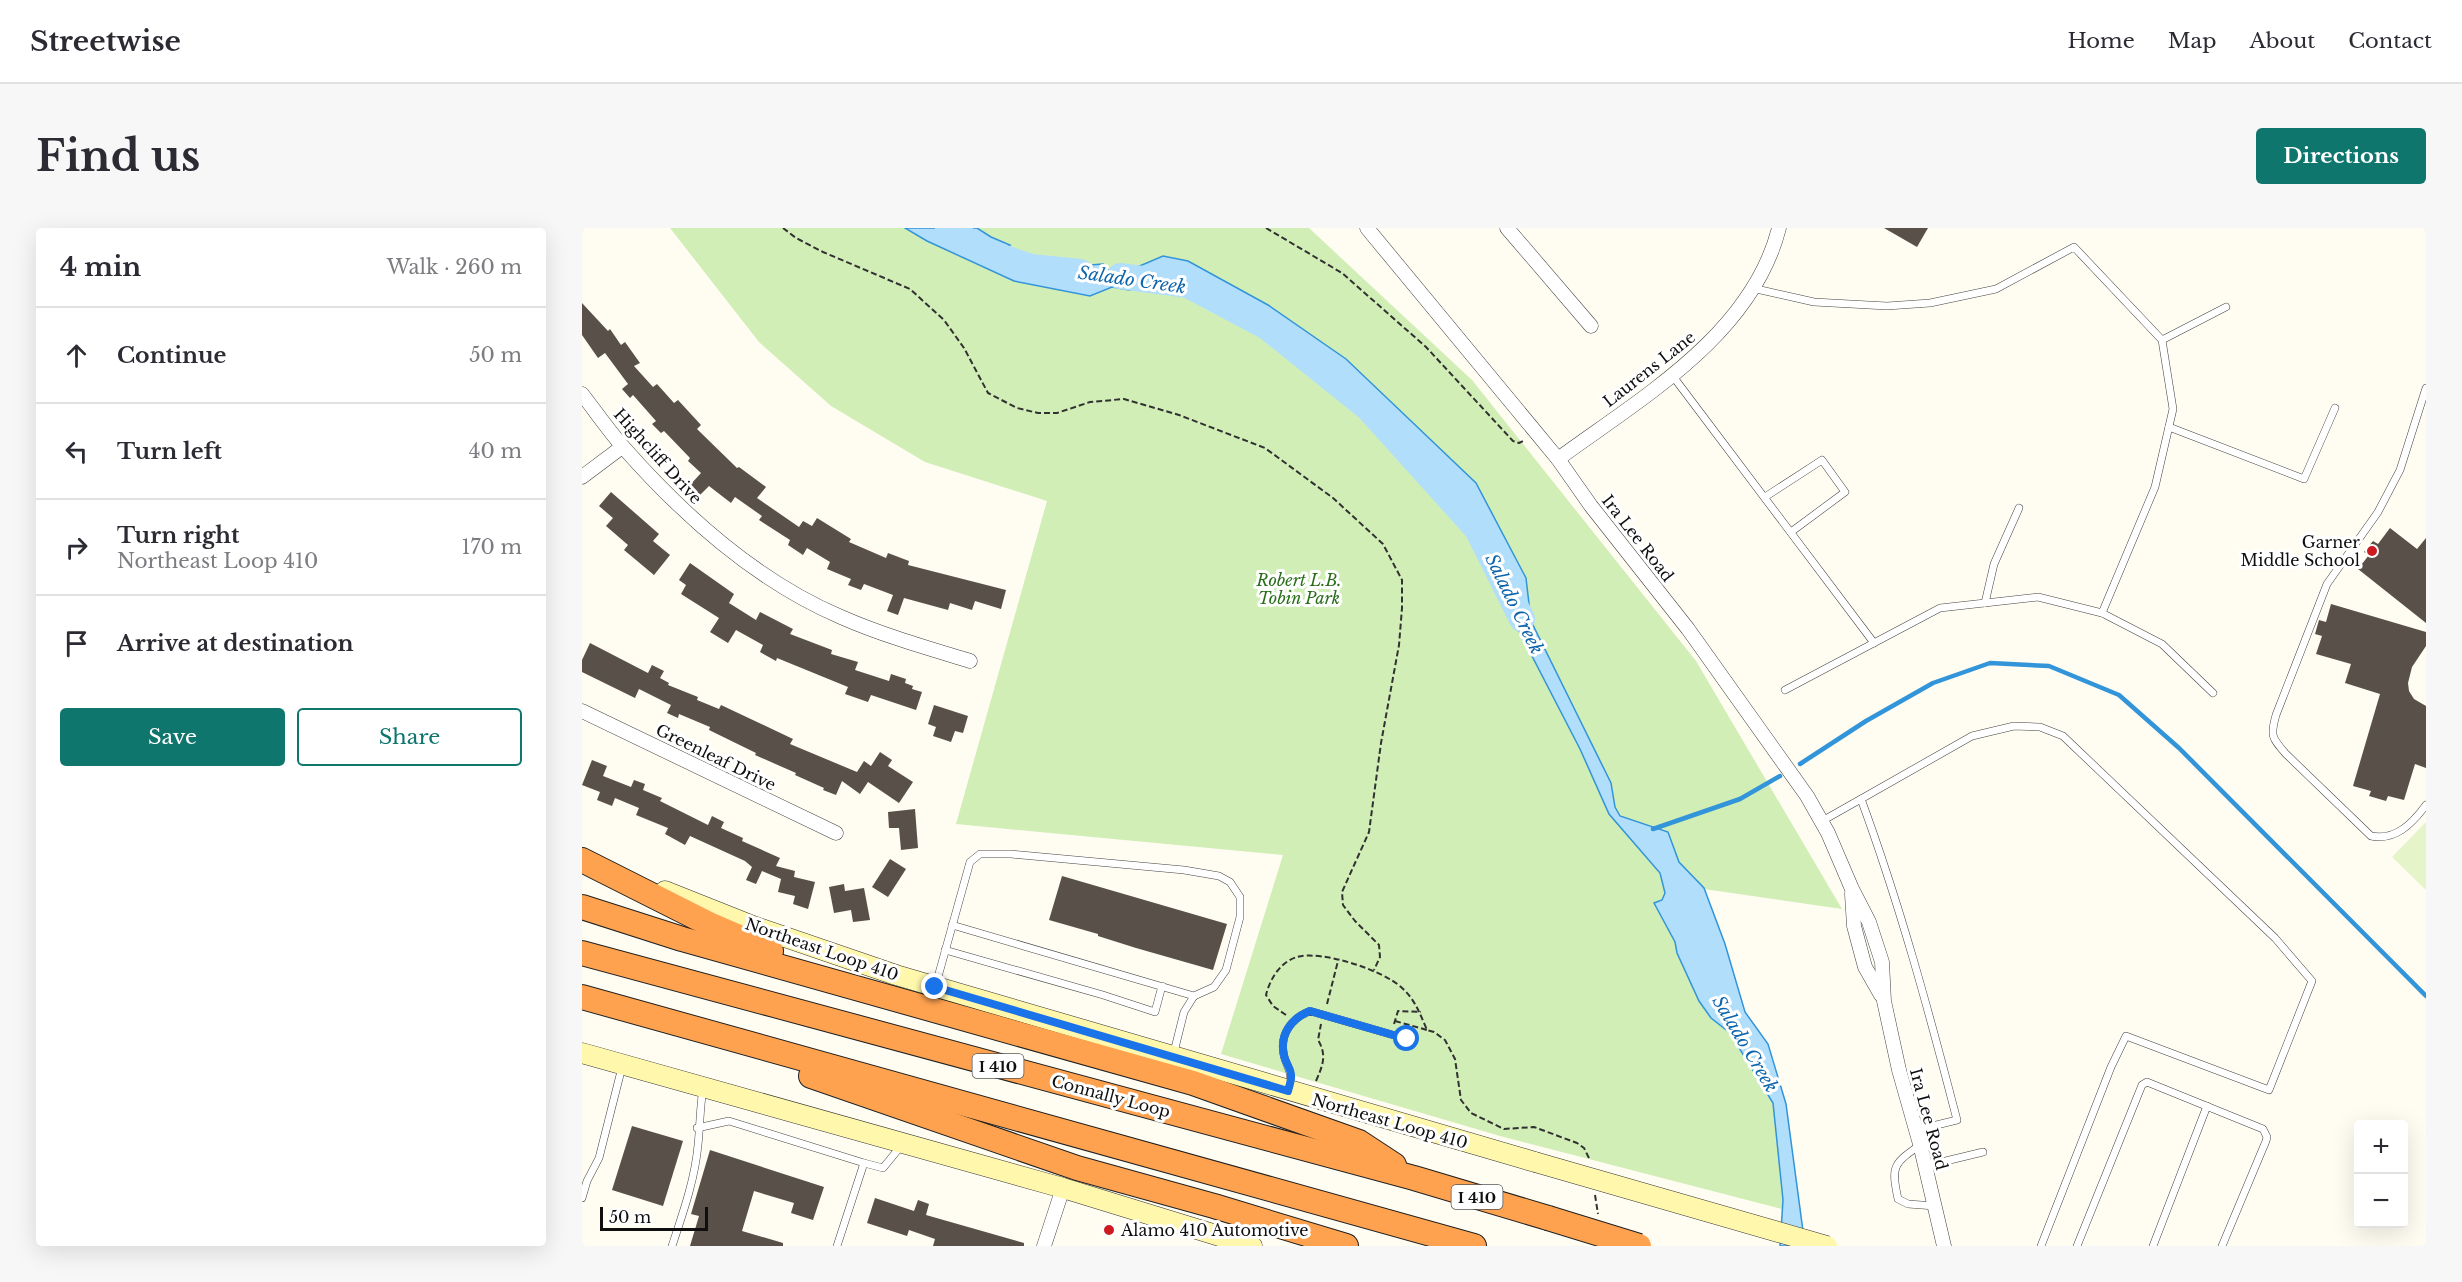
<!DOCTYPE html>
<meta charset="utf-8">
<style>
:root{--surface:#fff;--page:#f7f7f7;--text:#2b2b33;--muted:#7c7c81;--line:#e1e1e2;--accent:#0f766e}
body{margin:0;font-family:"Libre Baskerville",serif;background:var(--page);color:var(--text)}
.controls{position:absolute;right:18px;bottom:18px;display:grid;overflow:hidden;border-radius:6px;box-shadow:0 6px 24px #0002}
.controls button{width:54px;height:54px;display:grid;place-items:center;padding:0;border:0;border-bottom:2px solid var(--line);background:var(--surface);color:var(--text);font:30px sans-serif}
.scale{position:absolute;left:18px;bottom:15px;width:108px;box-sizing:border-box;padding-left:6px;border:3px solid #0f0f0f;border-top:0;font-size:16px;line-height:21px;white-space:nowrap;color:#0f0f0f;-webkit-text-stroke:4px #fff;paint-order:stroke}
.stop{position:absolute;width:18px;height:18px;margin:-14px;border:4px solid #1a73e8;border-radius:50%;background:#fff}
.stop.end{background:#1a73e8;border-color:#fff;box-shadow:0 2px 6px #0008}
.list{margin:0;padding:0;list-style:none}
h2{display:flex;justify-content:space-between;align-items:center;height:78px;margin:0;padding:0 24px;font-size:26px}
h2 small{font-size:20px;font-weight:400;color:var(--muted)}
.list li{display:grid;grid-template-columns:39px 1fr auto;gap:18px;align-items:center;box-sizing:border-box;height:96px;padding:0 24px;border-top:2px solid var(--line)}
.list b{display:block;font-size:22px;white-space:nowrap}
.list p{margin:0;font-size:20px;white-space:nowrap;color:var(--muted)}
.list em{font-size:20px;font-style:normal;color:var(--muted)}
.actions{display:flex;gap:12px;padding:18px 24px}
.actions a{flex:1;padding:14px 0;border:2px solid var(--accent);border-radius:6px;text-align:center;font-size:21px;color:var(--accent)}
.actions .main{background:var(--accent);color:#fff}
.icon{flex:none;width:33px;height:33px;fill:none;stroke:currentColor;stroke-width:2;stroke-linecap:round;stroke-linejoin:round}
.map{position:relative;flex:none;width:1844px;height:1018px;overflow:hidden;border-radius:6px}
header{display:flex;align-items:center;gap:36px;box-sizing:border-box;height:84px;padding:0 30px;background:var(--surface);border-bottom:2px solid var(--line)}
header strong{font-size:28px}
nav{display:flex;gap:33px;margin-inline-start:auto;font-size:21px}
.intro{display:flex;align-items:center;justify-content:space-between;box-sizing:border-box;height:144px;padding:0 36px}
h1{margin:0;font-size:42px}
.button{padding:15px 27px;border-radius:6px;background:var(--accent);color:#fff;font-size:21px;font-weight:700}
main{display:flex;gap:36px;padding:0 36px}
aside{flex:1;background:var(--surface);border-radius:6px;box-shadow:0 6px 24px #0002}
.map>svg:first-child{display:block}
.green{fill:#d2eeb7}
.pitch{fill:#e5f4c9}
.water{fill:#b1defb;stroke:#3294d9;stroke-width:1.5}
.lines{fill:none;stroke-linecap:round;stroke-linejoin:round}
.stream{stroke:#3294d9;stroke-width:4.5}
.river{stroke:#b1defb;stroke-width:26}
.building{fill:#59504a}
.lane-casing{stroke:#424242;stroke-width:8}
.street-casing{stroke:#424242;stroke-width:15}
.secondary-casing{stroke:#313131;stroke-width:21}
.highway-casing{stroke:#202020;stroke-width:26}
.path{stroke:#313131;stroke-width:2;stroke-dasharray:6 3;stroke-linecap:butt}
.lane{stroke:#fff;stroke-width:7}
.street{stroke:#fff;stroke-width:14}
.secondary{stroke:#fff7ac;stroke-width:20}
.highway{stroke:#ffa24f;stroke-width:24}
.secondary-bridge-casing{stroke:#313131;stroke-width:21;stroke-linecap:butt}
.highway-bridge-casing{stroke:#202020;stroke-width:26;stroke-linecap:butt}
.secondary-bridge{stroke:#fff7ac;stroke-width:20}
.highway-bridge{stroke:#ffa24f;stroke-width:24}
.route{stroke:#1a73e8;stroke-width:8}
.poi-dot{fill:#cc1a20;stroke:#fff;stroke-width:2}
.labels{text-anchor:middle;dominant-baseline:central;stroke-width:6;stroke-linejoin:round;paint-order:stroke}
.shield{fill:#fff;stroke:#575757;stroke-width:1.5}
.shield-label{font-size:15px;font-weight:bold;fill:#0f0f0f}
.street-label{font-size:16px;fill:#0f0f0f;stroke:#fff}
.poi-label{font-size:16px;fill:#0f0f0f;stroke:#fff;text-anchor:end}
.park-label{font-size:16px;font-style:italic;fill:#296d19;stroke:#fff}
.water-label{font-size:18px;font-style:italic;fill:#0d65ad;stroke:#fff}
</style>
<header>
<strong>Streetwise</strong>
<nav><a>Home</a><a>Map</a><a>About</a><a>Contact</a></nav>
</header>
<div class="intro"><h1>Find us</h1><a class="button">Directions</a></div>
<main>
<aside>
<h2>4 min<small>Walk · 260 m</small></h2>
<ul class="list">
<li><svg class="icon" aria-label="ahead" viewBox="0 0 24 24"><path d="M12 20V5M6 11l6-6 6 6"/></svg><div><b>Continue</b></div><em>50 m</em></li>
<li><svg class="icon" aria-label="left" viewBox="0 0 24 24"><path d="M17 20v-9H6M10 6l-5 5 5 5"/></svg><div><b>Turn left</b></div><em>40 m</em></li>
<li><svg class="icon" aria-label="right" viewBox="0 0 24 24"><path d="M7 20v-9h11M14 6l5 5-5 5"/></svg><div><b>Turn right</b><p>Northeast Loop 410</p></div><em>170 m</em></li>
<li><svg class="icon" aria-label="arrive" viewBox="0 0 24 24"><path d="M6 21V4h12l-3 4 3 4H6"/></svg><div><b>Arrive at destination</b></div></li>
</ul>
<div class="actions"><a class="main">Save</a><a>Share</a></div>
</aside>
<div class="map">
<svg width="1844" height="1018" viewBox="0 0 1844 1018">
<rect width="100%" height="100%" fill="#fffcf1"/>
<!-- green -->
<polygon class="green" points="88,0 727,0 890,152 1114,433 1260,681 1122,661 1143,716 1163,784 1186,816 1204,876 1219,986 918,908 639,826 701,627 374,596 465,273 343,234 249,178 177,114"/>
<!-- pitch -->
<polygon class="pitch" points="1844,594 1844,662 1810,629"/>
<!-- water -->
<polygon class="water" points="323,0 395,0 409,9 428,17 420,21 453,41 521,36 527,43 538,37 553,40 581,28 606,33 686,77 764,131 894,255 944,350 949,393 1029,555 1033,579 1038,588 1086,604 1097,634 1122,660 1143,716 1163,784 1186,816 1204,876 1223,1018 1198,1018 1201,972 1191,875 1148,805 1129,790 1117,773 1095,725 1093,714 1072,675 1080,672 1083,665 1078,645 1027,586 998,521 936,401 917,331 908,311 866,254 823,212 787,191 725,126 698,106 605,50 582,46 562,59 547,62 530,59 508,68 432,53 345,13"/>
<g class="lines">
<!-- stream -->
<g class="stream">
<polyline points="1218,536 1284,493 1351,455 1408,435 1467,438 1537,467 1597,520 1844,768"/>
<polyline points="1071,601 1158,571 1198,548"/>
</g>
<!-- river -->
<g class="river">
<polyline points="366,0 402,23 449,39 498,44"/>
<polyline points="538,48 606,57 685,99 786,180 895,301 940,391"/>
</g>
</g>
<!-- building -->
<g class="building">
<polygon points="1302,0 1346,0 1335,19"/>
<polygon points="0,75 26,103 28,101 39,117 43,114 58,135 52,138 71,159 75,156 92,175 96,172 119,197 115,201 155,240 157,239 184,259 175,270 217,299 221,293 230,298 235,290 269,311 267,314 304,330 306,325 327,333 326,337 424,362 419,381 393,373 390,382 368,375 366,382 322,370 316,387 305,383 311,367 282,356 279,362 266,357 269,351 245,341 248,334 225,320 221,327 206,317 208,312 177,292 180,288 153,269 149,275 127,258 118,267 108,257 119,245 106,233 108,230 82,203 79,205 70,196 74,193 51,167 48,170 40,161 46,156 23,125 16,130 0,107"/>
<polygon points="29,264 77,306 71,313 88,327 72,347 42,322 46,317 24,298 31,290 17,278"/>
<polygon points="1808,300 1835,321 1844,310 1844,395 1776,341 1787,327 1782,324 1791,313 1796,316"/>
<polygon points="108,335 152,366 147,375 174,392 178,384 211,401 208,406 250,422 249,426 276,434 273,442 307,453 309,446 324,451 323,455 331,458 330,461 340,464 334,482 289,467 286,474 263,466 266,459 195,430 194,433 178,424 181,417 154,402 146,415 128,404 137,390 99,366 104,357 97,352"/>
<polygon points="1749,376 1844,404 1844,418 1830,439 1826,455 1827,463 1832,471 1844,478 1844,540 1833,536 1822,572 1806,568 1804,573 1787,568 1789,563 1771,558 1798,466 1763,455 1769,436 1734,426 1740,408 1733,406 1737,392 1744,394"/>
<polygon points="8,415 66,445 70,437 82,443 78,450 87,455 86,457 116,469 115,472 137,481 139,477 211,511 208,516 275,544 282,533 289,538 298,524 310,532 306,538 331,554 317,575 286,554 278,566 260,553 254,567 241,562 242,560 213,547 214,545 173,527 174,525 127,502 128,499 97,486 96,490 85,485 89,477 57,461 53,470 0,444 0,432"/>
<polygon points="352,477 386,488 381,505 373,503 369,514 351,508 354,499 346,496"/>
<polygon points="10,532 25,538 21,548 49,559 52,552 63,556 61,562 80,570 78,573 126,597 130,588 142,594 139,600 161,610 160,613 198,630 194,638 213,643 212,649 233,654 226,681 211,676 213,668 196,664 199,651 180,643 174,656 164,652 170,639 163,633 108,608 103,617 83,606 86,600 54,587 57,580 33,570 30,578 15,572 18,564 0,557"/>
<polygon points="333,581 336,620 319,622 317,600 307,600 306,584"/>
<polygon points="308,631 324,641 306,669 290,659"/>
<polygon points="480,648 645,696 631,742 554,720 516,708 516,706 467,692"/>
<polygon points="262,656 263,663 282,660 288,692 271,694 269,682 252,685 247,659"/>
<polygon points="50,898 101,913 81,978 30,962"/>
<polygon points="128,922 242,959 231,992 209,985 212,975 172,963 160,1003 201,1015 201,1018 108,1018 117,988 109,986"/>
<polygon points="293,970 332,983 336,972 347,976 344,987 442,1015 442,1018 351,1018 353,1011 327,1002 325,1008 285,995"/>
</g>
<g class="lines">
<defs>
<g id="lane">
<polyline points="1170,60 1232,74 1305,78 1348,75 1414,61 1492,19 1580,112 1591,181 1573,259 1520,385 1456,369 1358,380 1203,462"/>
<polyline points="1580,112 1644,79"/>
<polyline points="1090,147 1292,415"/>
<path d="M1844 160 1818 242 1796 284 1745 356 1694 487C1688 508 1690 510 1704 526L1789 608C1813 613 1830 596 1844 577"/>
<polyline points="1587,199 1722,251 1753,180"/>
<polyline points="1183,269 1240,232 1263,264 1209,304"/>
<polyline points="1403,375 1412,336 1437,280"/>
<polyline points="1520,385 1580,416 1631,465"/>
<polyline points="1240,593 1279,571"/>
<polyline points="370,697 612,768"/>
<polyline points="363,722 521,767 573,784 580,758"/>
<polyline points="354,756 388,634 398,626 429,626 602,642 637,648 648,654 658,669 658,689 644,742 632,759 612,768 602,784 591,828"/>
<path d="M707 860C711 843 706 842 702 828 697 806 710 790 728 783L825 811"/>
<polyline points="115,900 147,893 282,935 255,1018"/>
<path d="M1334 902 1375 892C1347 784 1318 677 1279 571L1390 508 1432 498 1458 499 1481 508 1693 710 1730 753 1687 862 1544 808 1529 839 1459 1018"/>
<path d="M1338 917C1311 936 1309 938 1316 971L1326 976 1353 978"/>
<polyline points="282,935 301,940 319,918"/>
<polyline points="1343,938 1401,924"/>
<polyline points="0,970 5,953 17,930 40,839"/>
<path d="M90 1018C101 985 113 951 116 917 118 898 118 879 121 860"/>
<polyline points="1495,1018 1560,857 1565,854 1681,901 1685,909 1684,913 1640,1018"/>
<polyline points="1571,1018 1625,878"/>
</g>
<g id="street">
<polyline points="785,0 976,231 1009,278 1106,401 1225,568 1246,605 1270,661 1287,694 1300,734 1302,773 1317,842 1338,916 1362,1018"/>
<polyline points="925,0 1009,98"/>
<path d="M0 166C14 184 27 203 42 220 102 288 174 353 259 389 300 407 345 420 388 433"/>
<path d="M976 231C1059 170 1170 107 1197 0"/>
<polyline points="0,249 40,219"/>
<polyline points="0,483 254,605"/>
<polyline points="1270,666 1272,698 1283,739 1299,767"/>
<polyline points="462,1018 481,960"/>
</g>
<g id="secondary">
<polyline points="83,663 171,698 314,747 953,934"/>
<polyline points="0,825 481,960 670,1018"/>
</g>
<g id="highway">
<polyline points="0,632 127,696 189,723"/>
<polyline points="0,679 100,711 611,855 777,914 812,937"/>
<polyline points="0,725 832,950 966,990"/>
<polyline points="0,769 892,1018"/>
<polyline points="229,848 495,940 632,978 764,1018"/>
</g>
</defs>
<!-- lane casing -->
<use href="#lane" class="lane-casing"/>
<!-- street casing -->
<use href="#street" class="street-casing"/>
<!-- secondary casing -->
<use href="#secondary" class="secondary-casing"/>
<!-- highway casing -->
<use href="#highway" class="highway-casing"/>
<!-- path -->
<g class="path">
<polyline points="201,0 214,10 241,24 328,61 362,92 382,120 406,165 435,180 456,185 475,185 508,174 542,171 597,187 683,220 751,270 801,316 820,352 820,380 817,417 799,515 787,604 760,664 761,677 773,693 797,717 798,729 792,742"/>
<polyline points="684,0 760,45 844,119 931,213 937,215 943,212"/>
<polyline points="745,776 756,733"/>
<path d="M704 787 691 778 684 767C688 751 698 734 715 729 740 722 800 742 819 759 833 771 838 786 845 802L852 804 863 812 873 831 879 872 889 885 922 901 952 899 995 915 1002 920 1008 932"/>
<polyline points="813,793 845,802"/>
<polyline points="812,796 816,783 839,784"/>
<path d="M734 853C741 837 745 827 736 812L739 796"/>
<polyline points="1013,967 1016,986"/>
</g>
<!-- lane -->
<use href="#lane" class="lane"/>
<!-- street -->
<use href="#street" class="street"/>
<!-- secondary -->
<use href="#secondary" class="secondary"/>
<!-- highway -->
<use href="#highway" class="highway"/>
<defs>
<polyline id="secondary-bridge" points="953,934 1245,1018"/>
<polyline id="highway-bridge" points="966,990 1057,1018"/>
</defs>
<!-- secondary-bridge casing -->
<use href="#secondary-bridge" class="secondary-bridge-casing"/>
<!-- highway-bridge casing -->
<use href="#highway-bridge" class="highway-bridge-casing"/>
<!-- secondary-bridge -->
<use href="#secondary-bridge" class="secondary-bridge"/>
<!-- highway-bridge -->
<use href="#highway-bridge" class="highway-bridge"/>
</g>
<g class="lines">
<!-- route -->
<path class="route" d="M353 759 706 863C707 859 709 854 709 849 710 841 703 835 702 827 697 806 710 790 728 783L825 811"/>
</g>
<!-- markers -->
<g class="poi-dot">
<circle cx="1790" cy="323" r="6"/>
<circle cx="527" cy="1002" r="6"/>
</g>
<g class="labels">
<!-- shield labels -->
<g class="shield">
<rect x="390.5" y="826" width="51" height="24" rx="4.5"/>
<rect x="869.5" y="957" width="51" height="24" rx="4.5"/>
</g>
<g class="shield-label">
<text x="416" y="838">I 410</text>
<text x="895" y="969">I 410</text>
</g>
<!-- street labels -->
<g class="street-label">
<text transform="translate(1067 141) rotate(-38)">Laurens Lane</text>
<text transform="translate(76 228) rotate(48)">Highcliff Drive</text>
<text transform="translate(1056 310) rotate(52)">Ira Lee Road</text>
<text transform="translate(134 529) rotate(26)">Greenleaf Drive</text>
<text transform="translate(240 721) rotate(19)">Northeast Loop 410</text>
<text transform="translate(529 868) rotate(15)">Connally Loop</text>
<text transform="translate(1347 891) rotate(75)">Ira Lee Road</text>
<text transform="translate(808 893) rotate(16)">Northeast Loop 410</text>
</g>
<!-- poi labels -->
<g class="poi-label">
<text x="1778" y="314">Garner<tspan x="1778" dy="18">Middle School</tspan></text>
<text x="539" y="1002" text-anchor="start">Alamo 410 Automotive</text>
</g>
<!-- park labels -->
<g class="park-label">
<text x="717" y="352">Robert L.B.<tspan x="717" dy="18">Tobin Park</tspan></text>
</g>
<!-- water labels -->
<g class="water-label">
<text transform="translate(550 52) rotate(8)">Salado Creek</text>
<text transform="translate(932 376) rotate(64)">Salado Creek</text>
<text transform="translate(1163 816) rotate(59)">Salado Creek</text>
</g>
</g>
</svg>
<div class="controls">
<button>+</button>
<button>−</button>
</div>
<div class="scale">50 m</div>
<div class="stop" style="left:825px;top:811px"></div>
<div class="stop end" style="left:353px;top:759px"></div>
</div>
</main>
